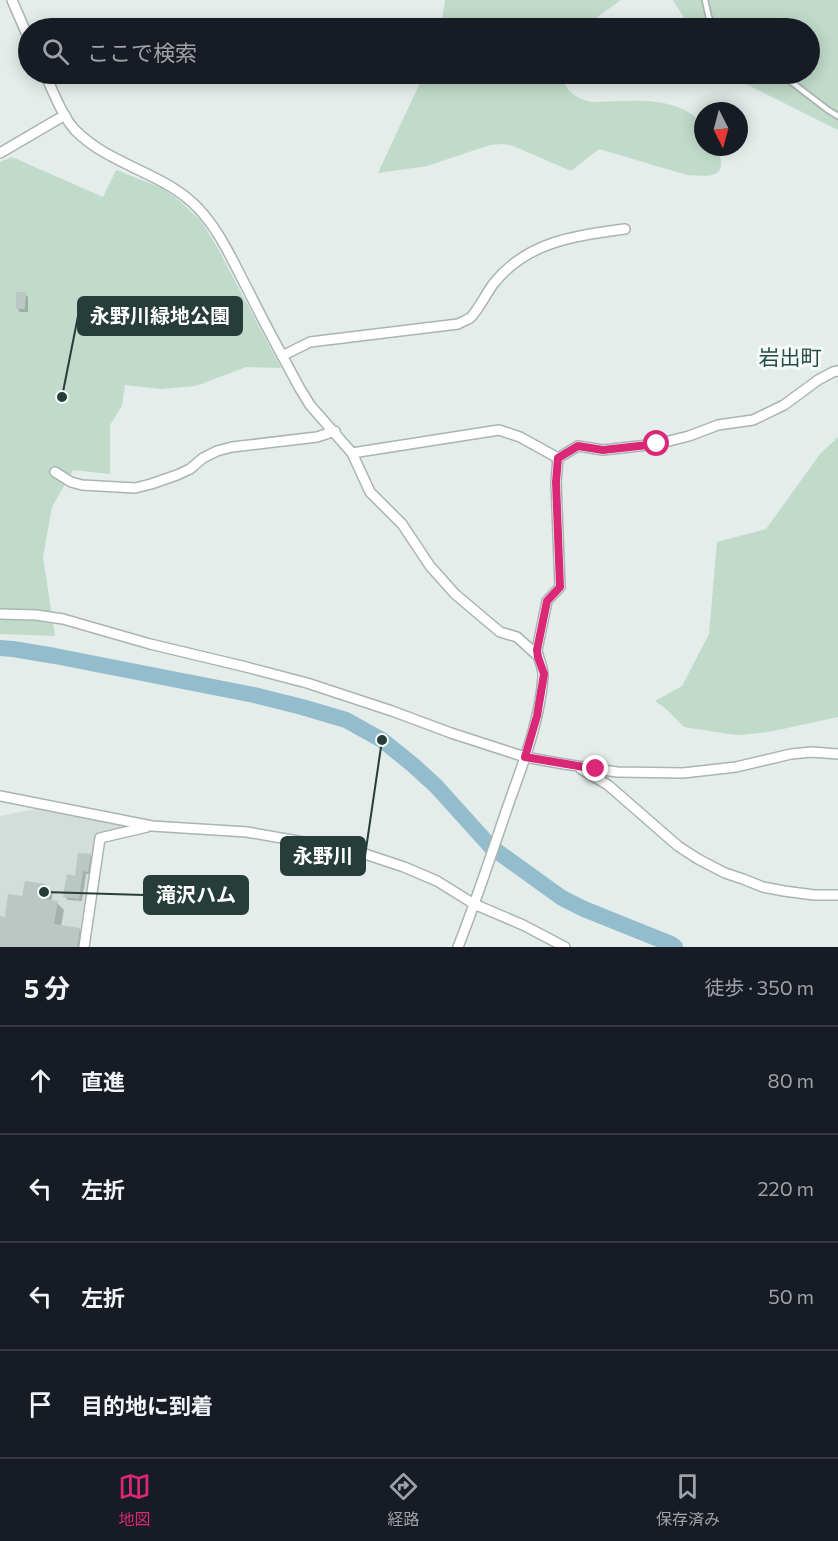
<!DOCTYPE html>
<html lang="ja">
<meta charset="utf-8">
<style>
:root{--surface:#171b24;--page:#242831;--text:#f1f3f6;--muted:#9ea1a6;--line:#363941;--accent:#db2777}
body{margin:0;font-family:Commissioner,"Noto Sans JP",sans-serif;background:var(--page);color:var(--text)}
.compass{position:absolute;left:694px;top:102px;width:54px;height:54px;border-radius:50%;background:var(--surface);box-shadow:0 3px 15px #0003;rotate:174deg}
.stop{position:absolute;width:18px;height:18px;margin:-14px;border:4px solid #db2777;border-radius:50%;background:#fff}
.stop.end{background:#db2777;border-color:#fff;box-shadow:0 2px 6px #0008}
.list{margin:0;padding:0;list-style:none}
h2{display:flex;justify-content:space-between;align-items:center;height:78px;margin:0;padding:0 24px;font-size:26px}
h2 small{font-size:20px;font-weight:400;color:var(--muted)}
.list li{display:grid;grid-template-columns:39px 1fr auto;gap:18px;align-items:center;box-sizing:border-box;height:108px;padding:0 24px;border-top:2px solid var(--line)}
.list b{display:block;font-size:22px;white-space:nowrap}
.list em{font-size:20px;font-style:normal;color:var(--muted)}
.icon{flex:none;width:33px;height:33px;fill:none;stroke:currentColor;stroke-width:2;stroke-linecap:round;stroke-linejoin:round}
.map{position:relative;flex:none;width:838px;height:947px;overflow:hidden}
.search{position:absolute;background:var(--surface);box-shadow:0 3px 15px #0003;left:18px;right:18px;top:18px;height:66px;display:flex;align-items:center;gap:15px;box-sizing:border-box;padding:0 21px;border-radius:33px;color:var(--muted);font-size:22px}
.sheet{height:510px;background:var(--surface)}
nav{display:flex;justify-content:space-around;align-items:center;box-sizing:border-box;height:84px;border-top:2px solid var(--line);background:var(--surface);font-size:16px;color:var(--muted)}
nav a{display:grid;justify-items:center;gap:3px}
nav .on{color:var(--accent)}
.map>svg:first-child{display:block}
.built{fill:#d3ddd9}
.green{fill:#c0dbca}
.shadow{fill:#0003}
.lines{fill:none;stroke-linecap:round;stroke-linejoin:round}
.river{stroke:#93bdcc;stroke-width:16}
.building{fill:#bbc7c3}
.lane-casing{stroke:#a8b5b1;stroke-width:8}
.street-casing{stroke:#a8b5b1;stroke-width:12}
.lane{stroke:#fff;stroke-width:4.5}
.street{stroke:#fff;stroke-width:9}
.route{stroke:#db2777;stroke-width:8}
.labels{text-anchor:middle;dominant-baseline:central;stroke-width:6;stroke-linejoin:round;paint-order:stroke}
.quarter-label{font-size:21px;fill:#244d47;stroke:#f5f9f8}
.leader{fill:none;stroke:#263d39;stroke-width:2}
.callout-dot{fill:#263d39;stroke:#f5f9f8;stroke-width:2}
.callout{fill:#263d39;stroke:#263d39;stroke-width:2}
.callout-label{font-size:20px;text-anchor:middle;font-weight:bold;fill:#fff}
</style>
<div class="map">
<svg width="838" height="947" viewBox="0 0 838 947">
<rect width="100%" height="100%" fill="#e5edea"/>
<!-- built -->
<polygon class="built" points="45,807 137,825 97,837 81,947 0,947 0,816"/>
<!-- green -->
<g class="green">
<polygon points="445,0 621,0 582,28 441,28"/>
<polygon points="673,0 838,0 838,130 726,74 810,74 810,28 690,28"/>
<path d="M424 74H561C565 90 574 98 591 102 628 102 677 93 703 125V147H717C729 178 713 177 687 175L599 149 571 171 513 146 503 144 490 145 427 166 378 173Z"/>
<polygon points="12,157 103,197 116,170 162,188 180,201 201,221 216,245 281,368 246,367 196,386 161,389 125,385 122,406 110,425 110,474 73,470 52,507 43,557 55,636 0,634 0,162"/>
<polygon points="838,437 838,717 769,732 741,735 728,734 684,727 666,709 655,701 682,686 709,634 717,542 766,529 820,454"/>
</g>
<!-- shadow -->
<g class="shadow">
<polygon points="25,294 28,297 28,312 20,312 17,308"/>
<polygon points="90,856 93,859 91,874 86,874 82,901 68,900 65,896"/>
<polygon points="46,885 53,892 51,902 57,903 64,910 61,926 79,929 86,936 85,947 0,947 0,917 6,918 24,898"/>
</g>
<g class="lines">
<!-- river -->
<polyline class="river" points="0,648 13,649 55,656 254,695 302,707 346,720 382,740 413,765 436,786 491,847 562,898 584,909 671,944 675,947"/>
</g>
<!-- building -->
<g class="building">
<polygon points="16,292 26,292 25,309 16,309"/>
<polygon points="78,853 91,854 88,872 83,871 79,899 63,897 67,874 75,876"/>
<polygon points="25,881 46,884 44,899 58,901 54,924 80,928 77,947 0,947 0,916 5,917 8,894 22,896"/>
</g>
<g class="lines">
<defs>
<g id="lane">
<polyline points="705,0 709,18 718,28"/>
<polyline points="781,74 828,110 838,116"/>
</g>
<g id="street">
<polyline points="12,0 28,37"/>
<path d="M45 74C53 91 62 116 75 130 110 166 164 172 198 208 220 231 233 262 248 290 264 323 282 355 299 387L310 405 352 453 370 492 402 524 430 566 455 594 500 632 517 637 538 656"/>
<polyline points="0,153 65,115"/>
<path d="M282 356 310 342 458 324C461 322 467 320 470 318 477 312 487 292 494 283 528 241 575 236 625 229"/>
<polyline points="352,453 499,430 520,437 558,458"/>
<polyline points="558,458 578,446 603,450 657,444 689,436 718,425 753,420 784,405 818,380 833,372 838,371"/>
<polyline points="55,472 71,482 82,485 135,488 151,484 177,475 190,469 203,458 217,451 232,447 317,437 335,431"/>
<polyline points="0,614 36,615 63,619 150,644 242,666 307,683 392,711 451,733 525,757 564,764 617,772 683,773 736,767 791,754 812,752 838,754"/>
<polyline points="581,769 608,785 678,846 698,859 725,873 743,879 763,887 784,891 814,895 838,895"/>
<polyline points="0,796 152,826 247,832 356,851 404,867 437,881 474,904 523,925 565,947"/>
<polyline points="84,947 100,838 147,827"/>
<path d="M458 947C477 899 493 849 510 800 524 761 540 719 543 677 544 668 538 659 537 650L547 601 560 587 556 482 558 458"/>
</g>
</defs>
<!-- lane casing -->
<use href="#lane" class="lane-casing"/>
<!-- street casing -->
<use href="#street" class="street-casing"/>
<!-- lane -->
<use href="#lane" class="lane"/>
<!-- street -->
<use href="#street" class="street"/>
</g>
<g class="lines">
<!-- route -->
<polyline class="route" points="596,769 525,757 537,716 544,674 538,657 537,650 547,601 560,587 556,482 558,458 578,446 603,450 657,444"/>
</g>
<g class="labels">
<!-- quarter labels -->
<g class="quarter-label">
<text x="790" y="356">岩出町</text>
</g>
</g>
<!-- callouts -->
<path class="leader" d="M62 397L78 316M382 740L365 856M44 892L144 895"/>
<g class="callout-dot">
<circle cx="62" cy="397" r="6"/>
<circle cx="382" cy="740" r="6"/>
<circle cx="44" cy="892" r="6"/>
</g>
<g class="callout">
<rect x="78" y="297" width="164" height="38" rx="6"/>
<rect x="281" y="837" width="84" height="38" rx="6"/>
<rect x="144" y="876" width="104" height="38" rx="6"/>
</g>
<g class="callout-label">
<text x="160" y="323">永野川緑地公園</text>
<text x="323" y="863">永野川</text>
<text x="196" y="902">滝沢ハム</text>
</g>
</svg>
<svg class="compass" viewBox="-18 -18 36 36"><path d="M0-13l5 13h-10z" fill="#e53935"/><path d="M0 13l5-13h-10z" fill="#9ea1a6"/></svg>
<div class="stop" style="left:657px;top:444px"></div>
<div class="stop end" style="left:596px;top:769px"></div>
<div class="search"><svg class="icon" aria-label="search" viewBox="0 0 24 24"><circle cx="10" cy="10" r="6"/><path d="M15 15l6 6"/></svg>ここで検索</div>
</div>
<section class="sheet">
<h2>5 分<small>徒歩 · 350 m</small></h2>
<ul class="list">
<li><svg class="icon" aria-label="ahead" viewBox="0 0 24 24"><path d="M12 20V5M6 11l6-6 6 6"/></svg><div><b>直進</b></div><em>80 m</em></li>
<li><svg class="icon" aria-label="left" viewBox="0 0 24 24"><path d="M17 20v-9H6M10 6l-5 5 5 5"/></svg><div><b>左折</b></div><em>220 m</em></li>
<li><svg class="icon" aria-label="left" viewBox="0 0 24 24"><path d="M17 20v-9H6M10 6l-5 5 5 5"/></svg><div><b>左折</b></div><em>50 m</em></li>
<li><svg class="icon" aria-label="arrive" viewBox="0 0 24 24"><path d="M6 21V4h12l-3 4 3 4H6"/></svg><div><b>目的地に到着</b></div></li>
</ul>
</section>
<nav>
<a class="on"><svg class="icon" aria-label="map" viewBox="0 0 24 24"><path d="M3 6l6-2 6 2 6-2v14l-6 2-6-2-6 2zM9 4v14M15 6v14"/></svg>地図</a>
<a><svg class="icon" aria-label="directions" viewBox="0 0 24 24"><path d="M12 3l9 9-9 9-9-9zM9 14v-3h6M13 9l2 2-2 2"/></svg>経路</a>
<a><svg class="icon" aria-label="saved" viewBox="0 0 24 24"><path d="M7 4h10v16l-5-4-5 4z"/></svg>保存済み</a>
</nav>
